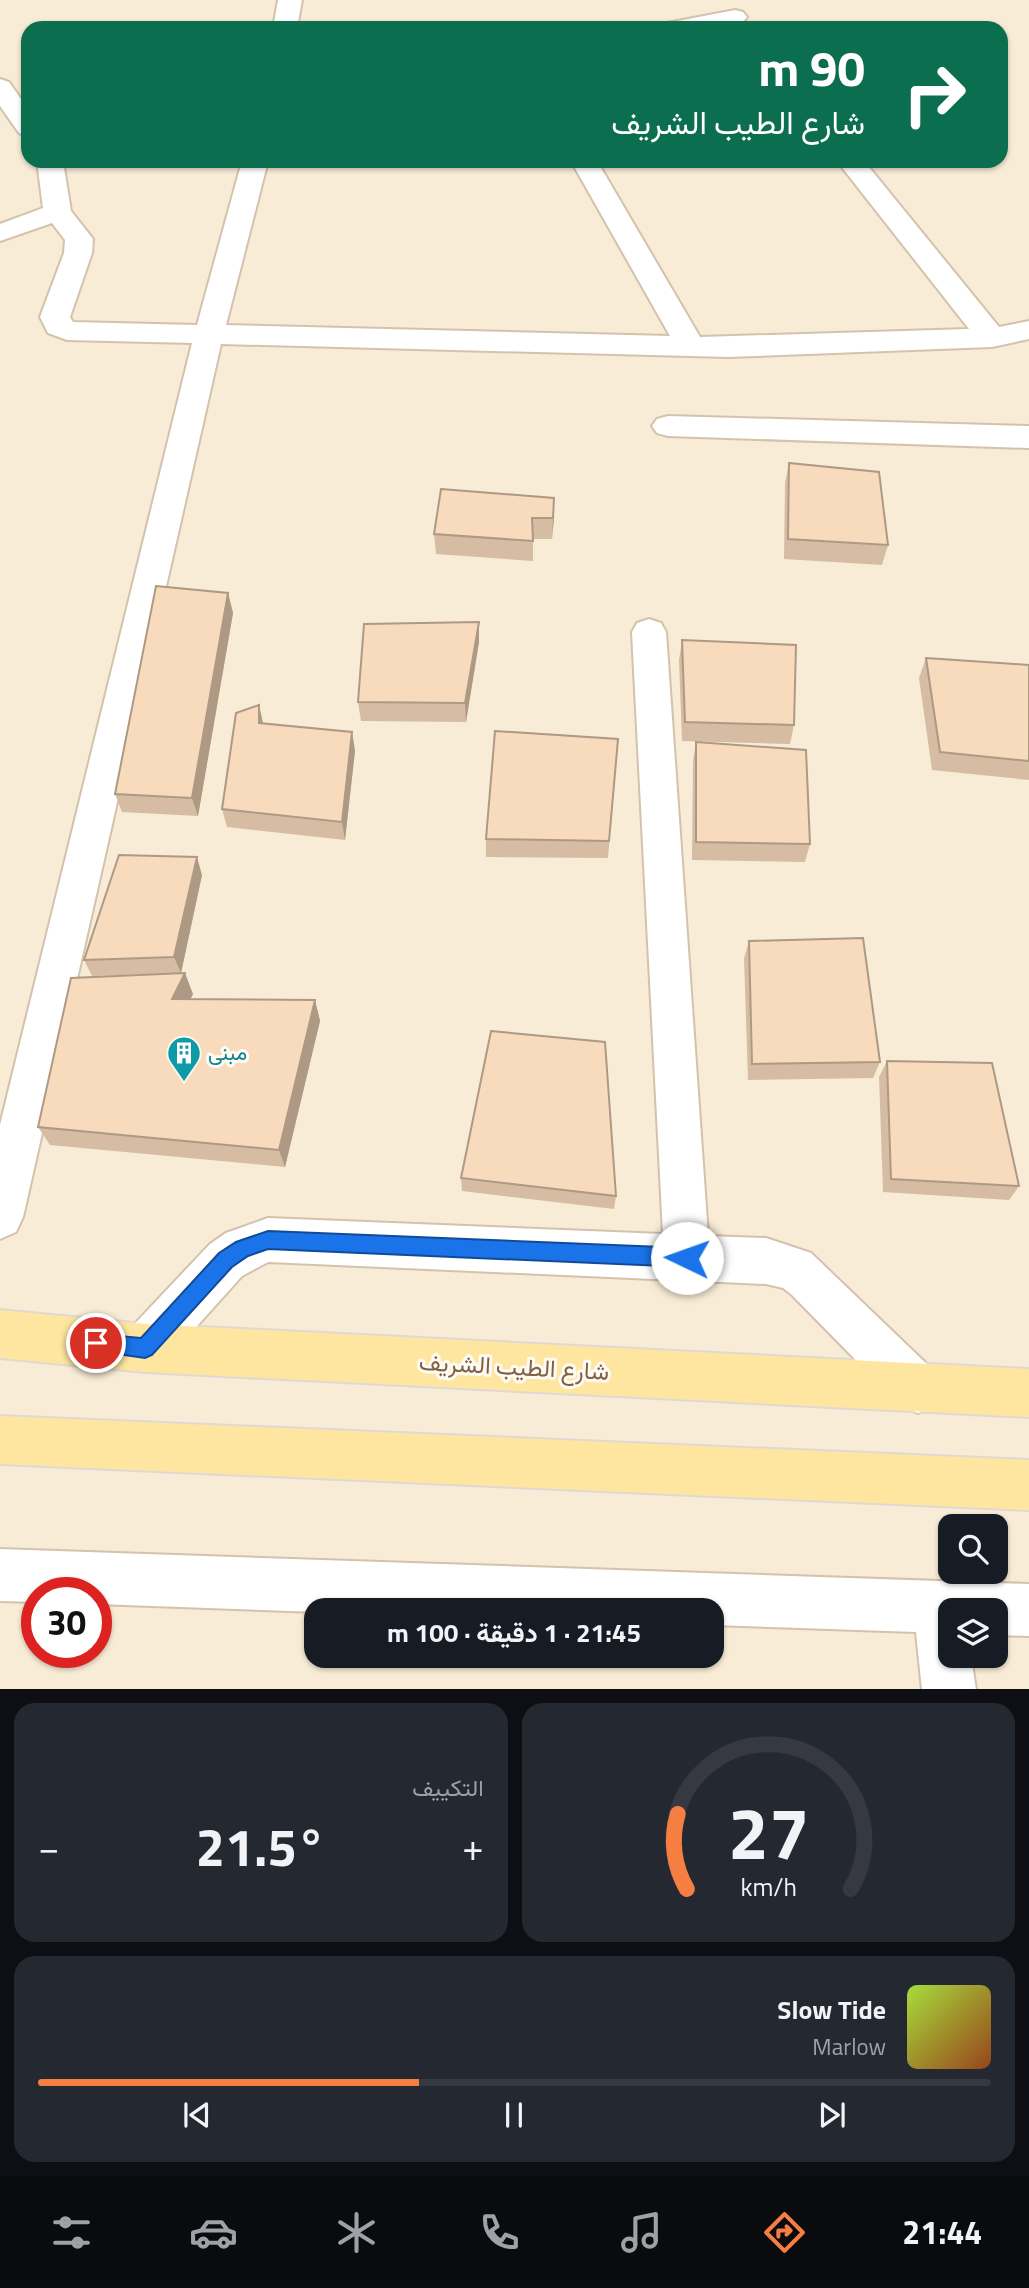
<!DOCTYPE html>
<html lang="ar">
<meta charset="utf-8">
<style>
body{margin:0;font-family:"Titillium Web",Vazirmatn,sans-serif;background:#242831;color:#f1f3f6;direction:rtl;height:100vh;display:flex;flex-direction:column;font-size:26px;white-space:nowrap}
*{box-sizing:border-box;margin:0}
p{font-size:23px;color:#9ea1a6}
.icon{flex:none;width:38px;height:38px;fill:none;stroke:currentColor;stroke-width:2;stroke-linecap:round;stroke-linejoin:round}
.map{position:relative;height:1689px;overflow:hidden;direction:ltr}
.sheet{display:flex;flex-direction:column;gap:14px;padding:14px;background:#0d0f14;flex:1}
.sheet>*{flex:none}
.top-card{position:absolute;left:21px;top:21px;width:987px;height:147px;border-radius:21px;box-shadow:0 2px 5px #0004;direction:rtl;background:#0b6e4f;color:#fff;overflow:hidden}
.buttons{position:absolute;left:938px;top:1514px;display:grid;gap:14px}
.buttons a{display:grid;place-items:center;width:70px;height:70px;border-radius:14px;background:#171b24;box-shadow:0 2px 5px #0004;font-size:35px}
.speed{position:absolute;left:21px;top:1577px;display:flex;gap:14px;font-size:35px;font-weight:700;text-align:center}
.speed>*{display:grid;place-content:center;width:91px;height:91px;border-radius:50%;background:#171b24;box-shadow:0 2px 5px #0004;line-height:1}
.speed .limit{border:10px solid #d22;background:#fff;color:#111}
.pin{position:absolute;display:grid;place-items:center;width:60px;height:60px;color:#fff;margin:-30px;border:4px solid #fff;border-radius:50%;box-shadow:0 2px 7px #0007}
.me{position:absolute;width:77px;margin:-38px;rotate:273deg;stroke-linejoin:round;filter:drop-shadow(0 0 5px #0008)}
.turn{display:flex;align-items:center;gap:24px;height:147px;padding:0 28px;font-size:32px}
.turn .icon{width:91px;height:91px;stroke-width:2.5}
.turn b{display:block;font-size:49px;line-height:60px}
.big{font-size:52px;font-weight:700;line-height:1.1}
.sheet .tile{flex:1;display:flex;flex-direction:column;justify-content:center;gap:10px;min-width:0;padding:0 24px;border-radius:21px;background:#242831}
.sheet .dial{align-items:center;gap:0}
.dial svg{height:182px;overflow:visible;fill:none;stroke:#363941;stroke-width:7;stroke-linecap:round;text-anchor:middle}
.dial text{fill:#f1f3f6;stroke:none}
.song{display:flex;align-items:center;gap:21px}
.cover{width:84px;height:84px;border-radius:10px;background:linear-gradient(135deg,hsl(80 70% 55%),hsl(20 70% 35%))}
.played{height:7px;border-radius:4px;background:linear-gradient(90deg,#f67e41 40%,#363941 40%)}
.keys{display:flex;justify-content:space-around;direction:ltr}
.heat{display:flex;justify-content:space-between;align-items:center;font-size:38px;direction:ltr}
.sheet .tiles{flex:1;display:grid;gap:14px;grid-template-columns:1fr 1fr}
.tile:last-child{grid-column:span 2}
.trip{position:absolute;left:304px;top:1598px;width:420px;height:70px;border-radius:21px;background:#171b24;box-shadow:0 2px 5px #0004;font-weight:700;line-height:70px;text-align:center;direction:rtl}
.tab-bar{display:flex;height:112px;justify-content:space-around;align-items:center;background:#090b0e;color:#9ea1a6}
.tab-bar .icon{width:49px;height:49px}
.tab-bar .on{color:#f67e41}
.tab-bar b{font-size:32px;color:#f1f3f6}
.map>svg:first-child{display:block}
.residential{fill:#f8ecd6;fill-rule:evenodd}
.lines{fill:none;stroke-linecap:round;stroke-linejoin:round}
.minor-casing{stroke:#d4c2ac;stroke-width:4}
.major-casing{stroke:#e0d9d3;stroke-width:4}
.minor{fill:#fff;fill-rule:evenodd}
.major{fill:#ffe6a0;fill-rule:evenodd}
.wall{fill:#d5bca3}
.shaded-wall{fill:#ae9984}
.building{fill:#f8dbbd;stroke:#ae9984;stroke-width:2}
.route{fill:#1a73e8;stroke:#114b97;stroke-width:2}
.labels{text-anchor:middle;stroke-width:6;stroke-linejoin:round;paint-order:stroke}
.culture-label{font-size:21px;fill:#0d838f;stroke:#fffbf2;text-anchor:start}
.near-street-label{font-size:24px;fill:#7e6148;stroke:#fffbf2}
</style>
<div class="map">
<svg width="1029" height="1690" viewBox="0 0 1029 1690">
<rect width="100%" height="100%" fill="#fff9e9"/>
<!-- residential -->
<path class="residential" d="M 0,0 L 1029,0 L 1029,1689 L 0,1690 ZM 28,28 L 1001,28 L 1001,161 L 28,161 ZM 950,1526 L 996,1526 L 996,1572 L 950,1572 ZM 37,1592 L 96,1592 L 96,1652 L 37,1652 ZM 317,1610 L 712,1610 L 712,1656 L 317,1656 ZM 950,1610 L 996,1610 L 996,1656 L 950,1656 Z"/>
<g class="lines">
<!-- minor casing -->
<g class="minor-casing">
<path id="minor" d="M 278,0 L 302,0 L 297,28 L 273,28 Z
M 735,10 L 743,12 L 747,17 L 743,22 L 715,28 L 664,28 L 667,23 Z
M 0,79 L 9,82 L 28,109 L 28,136 L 19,133 L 0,106 Z
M 37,161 L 63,161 L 71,211 L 93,239 L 92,253 L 70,317 L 73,322 L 197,325 L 242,161 L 268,161 L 226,325 L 670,336 L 571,161 L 597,161 L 700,337 L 969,329 L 837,161 L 864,161 L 999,327 L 1029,321 L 1029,339 L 992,347 L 728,357 L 221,344 L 23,1217 L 16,1232 L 0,1239 L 0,1125 L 192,343 L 67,340 L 48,333 L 40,317 L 64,253 L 65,240 L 52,223 L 0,241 L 0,224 L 43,208 Z
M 668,416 L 1029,426 L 1029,448 L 668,436 L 657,433 L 652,426 L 657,419 Z
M 649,619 L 661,623 L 666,632 L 708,1236 L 766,1238 L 811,1253 L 935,1372 L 942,1389 L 935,1406 L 918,1413 L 901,1406 L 792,1295 L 783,1288 L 766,1284 L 268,1262 L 242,1276 L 162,1365 L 145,1372 L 128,1365 L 121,1348 L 128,1331 L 210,1244 L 226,1233 L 268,1218 L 663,1234 L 632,632 L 637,623 Z
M 0,1549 L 1029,1584 L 1029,1636 L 996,1635 L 996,1610 L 950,1610 L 950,1656 L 971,1656 L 976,1690 L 922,1690 L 916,1632 L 712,1625 L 712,1610 L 317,1612 L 96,1604 L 96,1592 L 37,1592 L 37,1602 L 0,1601 Z"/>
</g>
<!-- major casing -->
<g class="major-casing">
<path id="major" d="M 0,1310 L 145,1324 L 1029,1369 L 1029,1417 L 145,1372 L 0,1358 Z
M 0,1416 L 1029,1460 L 1029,1510 L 0,1464 Z"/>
</g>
<!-- minor -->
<use href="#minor" class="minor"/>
<!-- major -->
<use href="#major" class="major"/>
</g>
<!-- wall -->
<path class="wall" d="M 789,463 L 888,545 L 882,565 L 784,559 L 785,483 Z
M 441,489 L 554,518 L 552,539 L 533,539 L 533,561 L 436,554 L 434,534 Z
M 228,593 L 233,613 L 198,816 L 122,812 L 115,794 Z
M 682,640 L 794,725 L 790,744 L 682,741 L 679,660 Z
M 479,642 L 466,722 L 361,721 L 358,702 Z
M 926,658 L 1029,665 L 1029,780 L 932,770 L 919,678 Z
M 259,705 L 263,723 L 352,732 L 355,751 L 345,840 L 227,827 L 222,809 Z
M 618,739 L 608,858 L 486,857 L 486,839 Z
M 696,742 L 810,844 L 805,862 L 692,860 L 693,761 Z
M 202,875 L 181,973 L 92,976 L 84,960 Z
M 749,941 L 880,1062 L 873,1078 L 748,1080 L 744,958 Z
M 193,994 L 190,1000 L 315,1000 L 320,1021 L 285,1167 L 50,1145 L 38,1127 Z
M 887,1061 L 1019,1186 L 1009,1200 L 883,1192 L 879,1077 Z
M 461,1178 L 616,1196 L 614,1209 L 462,1191 Z"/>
<!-- shaded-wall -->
<path class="shaded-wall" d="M 554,498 L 554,518 L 552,539 L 553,518 Z
M 228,593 L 233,613 L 198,816 L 192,798 Z
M 479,622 L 479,642 L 466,722 L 465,703 Z
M 259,705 L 263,724 L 259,723 Z
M 352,732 L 355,751 L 345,840 L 342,822 Z
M 197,857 L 202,875 L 181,973 L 174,957 Z
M 185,973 L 193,994 L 180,1020 L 172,999 Z
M 315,1000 L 320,1021 L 285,1167 L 279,1150 Z"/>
<!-- building -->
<path class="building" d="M 789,463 L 879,472 L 888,545 L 788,539 Z
M 441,489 L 554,498 L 553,518 L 532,518 L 533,541 L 434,534 Z
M 156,586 L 228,593 L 192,798 L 115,794 Z
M 479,622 L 465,703 L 358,702 L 364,624 Z
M 682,640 L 796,645 L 794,725 L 685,722 Z
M 926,658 L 1029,665 L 1029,761 L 940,752 Z
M 259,705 L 259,723 L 352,732 L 342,822 L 222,809 L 236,713 Z
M 495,731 L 618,739 L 609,841 L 486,839 Z
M 696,742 L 806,750 L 810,844 L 696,842 Z
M 119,855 L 197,857 L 174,957 L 84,960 Z
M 863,938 L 880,1062 L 752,1064 L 749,941 Z
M 185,973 L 172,999 L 315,1000 L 279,1150 L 38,1127 L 71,978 Z
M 491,1031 L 605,1042 L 616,1196 L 461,1178 Z
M 887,1061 L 992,1063 L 1019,1186 L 891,1179 Z"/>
<!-- route -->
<path class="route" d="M 268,1231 L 687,1248 L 693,1251 L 696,1258 L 693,1264 L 687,1267 L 268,1249 L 248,1256 L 232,1267 L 152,1355 L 145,1358 L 90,1350 L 87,1343 L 90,1336 L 96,1334 L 141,1338 L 219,1253 L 236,1242 Z"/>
<!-- icons -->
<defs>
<g id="building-pin" transform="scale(1.75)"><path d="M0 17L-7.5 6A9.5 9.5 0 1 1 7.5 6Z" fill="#0f9aa8" stroke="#fffbf2"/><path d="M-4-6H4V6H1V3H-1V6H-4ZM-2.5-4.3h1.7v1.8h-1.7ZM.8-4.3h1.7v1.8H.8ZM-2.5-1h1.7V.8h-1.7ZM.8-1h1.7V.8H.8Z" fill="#fff"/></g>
</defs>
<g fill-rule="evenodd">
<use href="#building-pin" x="184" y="1053"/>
</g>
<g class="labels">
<!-- culture labels -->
<g class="culture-label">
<text x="208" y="1060">مبنى</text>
</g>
<!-- near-street labels -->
<g class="near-street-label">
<text transform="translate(514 1367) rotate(3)" y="8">شارع الطيب الشريف</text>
</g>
</g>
</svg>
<div class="buttons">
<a><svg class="icon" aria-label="search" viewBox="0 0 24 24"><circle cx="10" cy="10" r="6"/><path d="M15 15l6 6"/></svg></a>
<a><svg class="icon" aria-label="layers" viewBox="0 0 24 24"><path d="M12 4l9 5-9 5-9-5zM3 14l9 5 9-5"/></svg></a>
</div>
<div class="speed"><div class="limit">30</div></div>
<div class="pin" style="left:96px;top:1343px;background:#d93025"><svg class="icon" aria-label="arrive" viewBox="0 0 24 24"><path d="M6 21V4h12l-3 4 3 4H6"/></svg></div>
<svg class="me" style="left:687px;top:1258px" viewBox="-20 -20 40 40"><circle r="19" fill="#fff"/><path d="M0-13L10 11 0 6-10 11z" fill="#1a73e8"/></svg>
<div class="trip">21:45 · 1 دقيقة · 100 m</div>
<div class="top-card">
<div class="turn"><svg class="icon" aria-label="right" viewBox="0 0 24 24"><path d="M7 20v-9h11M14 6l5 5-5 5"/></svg><div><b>90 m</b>شارع الطيب الشريف</div></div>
</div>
</div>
<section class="sheet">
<div class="tiles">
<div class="tile dial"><svg viewBox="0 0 100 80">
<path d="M14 69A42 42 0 1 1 86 69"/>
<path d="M14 69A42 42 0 0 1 10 36" stroke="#f67e41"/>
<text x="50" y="56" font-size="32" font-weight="700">27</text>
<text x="50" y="72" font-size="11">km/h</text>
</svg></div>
<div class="tile"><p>التكييف</p>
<div class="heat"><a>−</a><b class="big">21.5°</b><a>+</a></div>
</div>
<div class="tile">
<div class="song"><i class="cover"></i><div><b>Slow Tide</b><p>Marlow</p></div></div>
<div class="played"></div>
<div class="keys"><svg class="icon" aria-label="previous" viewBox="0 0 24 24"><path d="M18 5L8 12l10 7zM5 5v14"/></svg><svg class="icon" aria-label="pause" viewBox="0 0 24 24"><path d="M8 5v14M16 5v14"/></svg><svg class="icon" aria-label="next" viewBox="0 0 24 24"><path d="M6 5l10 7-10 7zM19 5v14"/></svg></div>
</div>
</div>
</section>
<nav class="tab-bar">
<b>21:44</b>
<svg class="icon on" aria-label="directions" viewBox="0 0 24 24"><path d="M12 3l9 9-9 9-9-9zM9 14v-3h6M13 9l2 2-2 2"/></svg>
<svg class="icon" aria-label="music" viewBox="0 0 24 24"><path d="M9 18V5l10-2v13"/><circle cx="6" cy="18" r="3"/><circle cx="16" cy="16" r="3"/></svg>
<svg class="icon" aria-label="phone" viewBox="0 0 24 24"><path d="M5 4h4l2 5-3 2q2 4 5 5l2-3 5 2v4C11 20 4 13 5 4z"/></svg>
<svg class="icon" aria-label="climate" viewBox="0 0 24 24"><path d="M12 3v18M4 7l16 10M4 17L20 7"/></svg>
<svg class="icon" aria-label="car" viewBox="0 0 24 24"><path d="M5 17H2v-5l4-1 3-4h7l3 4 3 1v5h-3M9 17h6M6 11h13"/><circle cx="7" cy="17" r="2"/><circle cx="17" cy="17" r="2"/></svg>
<svg class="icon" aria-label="filters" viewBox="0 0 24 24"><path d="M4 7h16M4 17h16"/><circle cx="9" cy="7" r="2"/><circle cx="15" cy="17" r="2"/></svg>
</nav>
